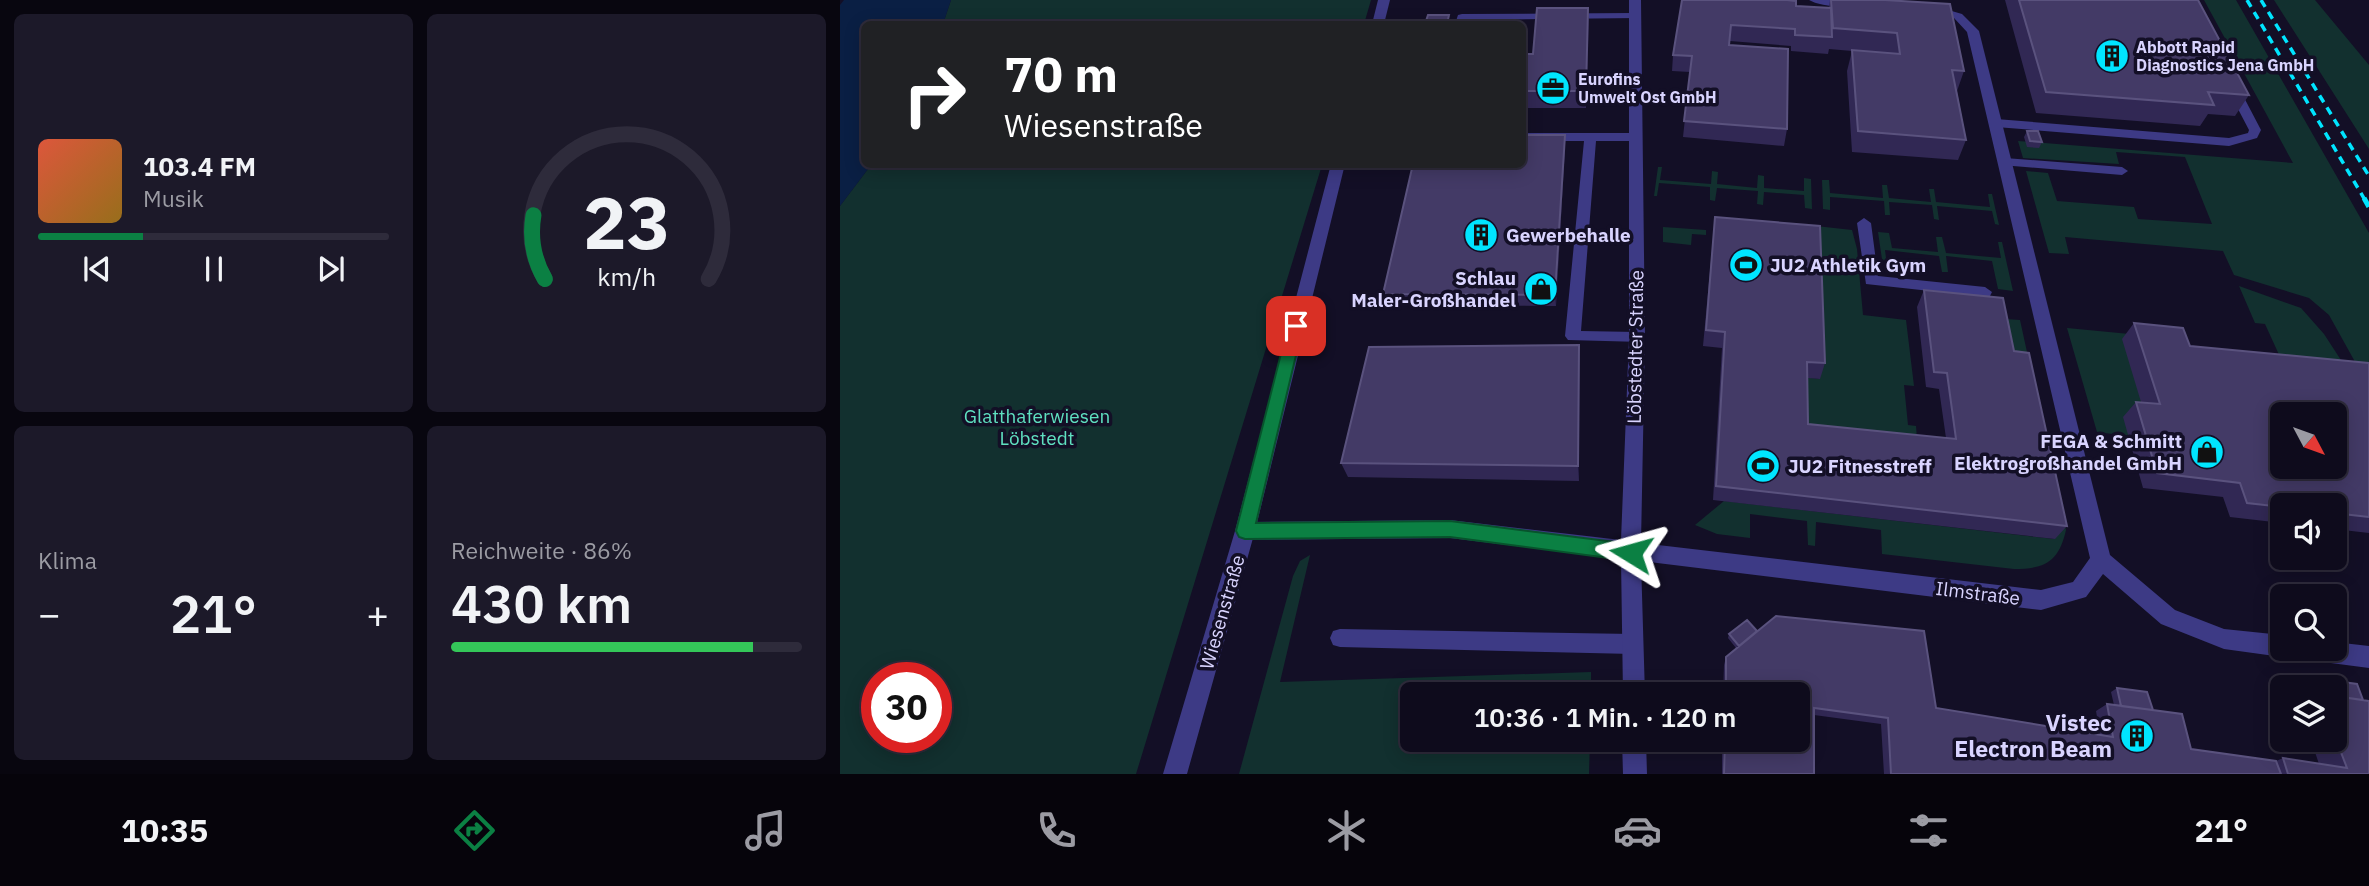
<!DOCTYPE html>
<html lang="de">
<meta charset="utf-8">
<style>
body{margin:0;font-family:"IBM Plex Sans",sans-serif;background:#1c1929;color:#f1f3f6;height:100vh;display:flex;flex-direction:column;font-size:26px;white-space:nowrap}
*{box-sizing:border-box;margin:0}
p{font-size:23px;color:#9b9ba3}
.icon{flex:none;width:38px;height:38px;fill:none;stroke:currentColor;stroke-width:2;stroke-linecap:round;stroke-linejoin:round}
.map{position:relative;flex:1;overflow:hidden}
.sheet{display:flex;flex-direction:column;gap:14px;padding:14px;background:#08060f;width:840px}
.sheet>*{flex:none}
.banner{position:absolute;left:21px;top:21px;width:665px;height:147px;border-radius:10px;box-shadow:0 4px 18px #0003,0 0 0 2px #2e2b3b;background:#202124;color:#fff;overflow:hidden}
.needle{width:46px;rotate:131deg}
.fabs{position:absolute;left:1430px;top:402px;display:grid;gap:14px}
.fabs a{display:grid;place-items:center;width:77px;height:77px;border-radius:10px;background:#0e0b1c;box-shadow:0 4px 18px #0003,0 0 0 2px #2e2b3b;font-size:35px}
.speed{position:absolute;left:21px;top:662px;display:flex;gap:14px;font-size:35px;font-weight:700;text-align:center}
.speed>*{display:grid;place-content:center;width:91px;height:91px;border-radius:50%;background:#0e0b1c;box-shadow:0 4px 18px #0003,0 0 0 2px #2e2b3b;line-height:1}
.speed .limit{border:10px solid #d22;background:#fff;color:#111}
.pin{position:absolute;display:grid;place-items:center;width:60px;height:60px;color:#fff;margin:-30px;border-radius:14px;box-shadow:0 4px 10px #0006}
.me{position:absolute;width:77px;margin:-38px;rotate:278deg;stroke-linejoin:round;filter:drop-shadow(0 0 5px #0008)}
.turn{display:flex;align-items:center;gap:24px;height:147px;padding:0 28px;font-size:32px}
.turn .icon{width:91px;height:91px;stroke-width:2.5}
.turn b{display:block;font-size:49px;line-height:60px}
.big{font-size:52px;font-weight:600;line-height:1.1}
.sheet .widget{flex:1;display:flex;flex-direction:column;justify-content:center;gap:10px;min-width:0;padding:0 24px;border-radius:10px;background:#1c1929}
.sheet .dial{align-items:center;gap:0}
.dial svg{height:182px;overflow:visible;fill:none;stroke:#2e2b3b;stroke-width:7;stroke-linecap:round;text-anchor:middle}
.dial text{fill:#f1f3f6;stroke:none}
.song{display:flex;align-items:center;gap:21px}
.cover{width:84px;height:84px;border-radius:10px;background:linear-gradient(135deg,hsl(10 70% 55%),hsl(40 70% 35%))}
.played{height:7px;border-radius:4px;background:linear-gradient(90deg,#0b8043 30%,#2e2b3b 30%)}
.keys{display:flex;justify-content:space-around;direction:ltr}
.heat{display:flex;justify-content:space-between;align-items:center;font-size:38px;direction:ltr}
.charge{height:10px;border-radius:5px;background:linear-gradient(90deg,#34c759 86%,#2e2b3b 0)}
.sheet .tiles{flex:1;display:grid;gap:14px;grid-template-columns:repeat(2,1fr)}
.trip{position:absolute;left:560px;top:682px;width:410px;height:70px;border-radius:10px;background:#0e0b1c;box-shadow:0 4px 18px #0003,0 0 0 2px #2e2b3b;font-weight:600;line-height:70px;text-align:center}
.tabs{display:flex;height:112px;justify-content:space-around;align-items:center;background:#06040b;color:#9b9ba3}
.tabs .icon{width:49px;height:49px}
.tabs .current{color:#0b8043}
.tabs b{font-size:32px;color:#f1f3f6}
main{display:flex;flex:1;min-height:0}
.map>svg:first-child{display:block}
.green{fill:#12302f;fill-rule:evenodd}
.water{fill:#0a1f44}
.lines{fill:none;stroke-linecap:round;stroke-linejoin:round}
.service{fill:#3d3a85;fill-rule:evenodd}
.minor{fill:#3d3a85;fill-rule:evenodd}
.tertiary{fill:#3d3a85;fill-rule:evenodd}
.rail-far1{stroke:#00e5ff;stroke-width:3.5;stroke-dasharray:8 6;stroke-linecap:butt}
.rail{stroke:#00e5ff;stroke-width:5;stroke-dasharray:10 8;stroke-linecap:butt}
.wall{fill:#312854}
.shaded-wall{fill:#1d163a}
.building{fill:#433a66;stroke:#5a527e;stroke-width:2;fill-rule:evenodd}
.route{fill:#0b8043;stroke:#07532c;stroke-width:2}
.labels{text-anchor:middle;stroke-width:7;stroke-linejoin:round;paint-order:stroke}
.far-poi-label{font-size:16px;font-weight:bold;fill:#d9d4ff;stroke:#130f26;text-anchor:start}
.poi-label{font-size:19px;font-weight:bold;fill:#d9d4ff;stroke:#130f26;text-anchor:start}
.street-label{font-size:19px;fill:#d9d4ff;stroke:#130f26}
.park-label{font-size:19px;fill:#5fe0c0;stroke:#130f26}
.near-poi-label{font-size:23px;font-weight:bold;fill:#d9d4ff;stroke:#130f26;text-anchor:end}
</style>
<main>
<section class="sheet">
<div class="tiles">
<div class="widget">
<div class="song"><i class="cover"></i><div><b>103.4 FM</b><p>Musik</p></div></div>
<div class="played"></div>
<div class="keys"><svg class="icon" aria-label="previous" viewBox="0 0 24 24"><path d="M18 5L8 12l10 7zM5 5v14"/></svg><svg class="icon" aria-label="pause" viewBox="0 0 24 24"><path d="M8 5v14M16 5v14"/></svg><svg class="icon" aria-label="next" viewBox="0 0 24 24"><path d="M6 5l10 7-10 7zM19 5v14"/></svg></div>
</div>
<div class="widget dial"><svg viewBox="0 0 100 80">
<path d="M14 69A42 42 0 1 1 86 69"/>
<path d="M14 69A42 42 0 0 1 9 41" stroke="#0b8043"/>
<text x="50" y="56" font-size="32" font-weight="700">23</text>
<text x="50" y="72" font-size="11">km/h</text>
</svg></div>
<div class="widget"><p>Klima</p>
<div class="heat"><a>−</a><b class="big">21°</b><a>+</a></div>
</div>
<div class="widget"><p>Reichweite · 86%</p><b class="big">430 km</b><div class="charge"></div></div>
</div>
</section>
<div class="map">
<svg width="1529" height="774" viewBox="0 0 1529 774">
<rect width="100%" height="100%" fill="#130f26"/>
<!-- green -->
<path class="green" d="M 111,0 L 531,0 L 524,24 L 103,24 Z
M 1364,0 L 1396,0 L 1529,233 L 1529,387 L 1489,315 L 1469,298 L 1394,275 L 1383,251 L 1225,237 L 1229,254 L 1209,253 L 1186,171 L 1208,173 L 1217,201 L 1294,207 L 1298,219 L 1372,224 L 1345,157 L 1276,152 L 1279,164 L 1183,158 L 1178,141 L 1453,163 Z
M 1434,0 L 1475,0 L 1529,65 L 1529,149 Z
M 31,165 L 482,165 L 296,774 L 0,774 L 0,206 ZM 37,677 L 96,677 L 96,737 L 37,737 Z
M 818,167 L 822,167 L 820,180 L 871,184 L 872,171 L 878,172 L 877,184 L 917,188 L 918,175 L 924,176 L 924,188 L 964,191 L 964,178 L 971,179 L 972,209 L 965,208 L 964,195 L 924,192 L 923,205 L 917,204 L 918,191 L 877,188 L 875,201 L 870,200 L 870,187 L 819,183 L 817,196 L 814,196 Z
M 982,180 L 989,180 L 990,193 L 1043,198 L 1042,185 L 1047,185 L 1049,198 L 1091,202 L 1089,189 L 1094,189 L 1096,202 L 1150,207 L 1148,194 L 1152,194 L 1159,225 L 1155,224 L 1152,211 L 1097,206 L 1099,220 L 1094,219 L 1092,205 L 1049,202 L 1050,215 L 1045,215 L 1044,201 L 990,197 L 990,210 L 983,209 Z
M 976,226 L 1012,230 L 1017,249 L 1023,315 L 1066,320 L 1074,386 L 1064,385 L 1068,425 L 1076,426 L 1078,451 L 963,438 L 963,377 L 979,379 Z
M 823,227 L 866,230 L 866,235 L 852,234 L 851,245 L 823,242 Z
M 1038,232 L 1049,233 L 1052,248 L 1098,252 L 1096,237 L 1102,237 L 1106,253 L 1161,258 L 1158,242 L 1162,242 L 1173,291 L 1158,289 L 1152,261 L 1106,256 L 1108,272 L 1102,272 L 1099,256 L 1045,250 L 1047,266 L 1043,266 Z
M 1399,286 L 1461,308 L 1484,334 L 1512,377 L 1446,370 L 1425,324 L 1415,323 Z
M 1165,319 L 1180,320 L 1226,530 C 1219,561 1206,569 1174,569 L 1042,554 L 1041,530 L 976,522 L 975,546 L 968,545 L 967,521 L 910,514 L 910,538 L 877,534 L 855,525 L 884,501 L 1214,539 L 1164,367 Z
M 1227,328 L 1300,335 L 1306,420 L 1288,436 L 1257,432 Z
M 470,555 L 440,682 L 751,672 L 751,695 L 572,695 L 572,740 L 750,740 L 749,774 L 399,774 L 453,576 L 460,561 Z"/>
<!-- water -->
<path class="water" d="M 4,0 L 111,0 L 103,24 L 24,24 L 24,164 L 31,165 L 0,206 L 0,5 Z"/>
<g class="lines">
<!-- service -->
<path class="service" d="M 794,13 L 798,14 L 798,18 L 626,20 L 625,24 L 615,24 L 618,15 L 622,14 Z
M 1393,85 L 1399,88 L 1421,130 L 1417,138 L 1389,146 L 1156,127 L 1150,123 L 1156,119 L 1389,138 L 1408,133 L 1409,130 L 1387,88 Z
M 682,133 L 795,133 L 801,137 L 795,141 L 756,141 L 741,331 L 797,332 L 805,338 L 802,342 L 728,340 L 725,336 L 744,141 L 682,141 Z
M 1165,158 L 1282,167 L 1288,171 L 1282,175 L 1161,165 L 1161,159 Z
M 1024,218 L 1031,223 L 1038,276 L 1145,287 L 1152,292 L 1150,296 L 1145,297 L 1026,284 L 1017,223 Z
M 500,629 L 793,634 L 800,637 L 803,644 L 800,651 L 793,654 L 500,647 L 493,645 L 490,638 L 493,631 Z"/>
<!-- minor -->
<path class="minor" d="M 789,0 L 801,0 L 805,338 L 801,543 L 1201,590 L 1233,582 L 1250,558 L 1127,32 L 1114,18 L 1087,10 L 1085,8 L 1091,5 L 1122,14 L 1139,31 L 1270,555 L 1335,610 L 1384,629 L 1442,635 L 1442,649 L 1451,649 L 1450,653 L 1442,657 L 1384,649 L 1321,624 L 1263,574 L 1246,597 L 1201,610 L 801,561 L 805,695 L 783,695 L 781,559 L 610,538 L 405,540 L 398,537 L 395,531 L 398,525 L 405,522 L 610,520 L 781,540 L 789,338 Z
M 969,0 L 1016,0 L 1020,3 C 1010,10 979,6 969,0 Z
M 1494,642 L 1529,646 L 1529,668 L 1468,660 L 1460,657 L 1457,649 L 1494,649 Z
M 782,740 L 806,740 L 807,774 L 783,774 Z"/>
<!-- tertiary -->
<path class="tertiary" d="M 538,0 L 550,0 L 544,24 L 532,24 Z
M 491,164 L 505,164 L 415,531 L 347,774 L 323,774 L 395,531 Z"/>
<!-- rail-far1 -->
<path class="rail-far1" d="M 1407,0 L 1525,200
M 1421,0 L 1529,176"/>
<!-- rail -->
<path class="rail" d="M 1524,198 L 1529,207"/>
</g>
<!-- wall -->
<path class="wall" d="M 842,0 L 989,8 L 990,0 L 1045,0 L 1124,71 L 1117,91 L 1126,140 L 1118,160 L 1012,152 L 1007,71 L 1012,51 L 989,49 L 988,54 L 951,51 L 951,46 L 890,41 L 889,45 L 947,129 L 944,146 L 843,137 L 850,72 L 832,71 L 833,55 Z
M 1165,0 L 1358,0 L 1409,95 L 1395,116 L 1368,114 L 1360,126 L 1196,113 Z
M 748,8 L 746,108 L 682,108 L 682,54 L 693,54 Z
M 1187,131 L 1202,142 L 1199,148 L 1187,147 L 1184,137 Z
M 725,147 L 716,306 L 547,305 L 543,294 Z
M 875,217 L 985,363 L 980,379 L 968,378 L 968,424 L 1106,438 L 1099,389 L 1086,387 L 1077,307 L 1084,290 L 1174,351 L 1227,526 L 1215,539 L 873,500 L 882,348 L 863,346 Z
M 1294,323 L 1350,346 L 1529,363 L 1529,533 L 1494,529 L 1494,506 L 1442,506 L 1442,523 L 1390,517 L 1383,497 L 1303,488 L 1283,417 L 1296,402 L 1301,402 L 1282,339 Z
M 739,345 L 739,481 L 508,477 L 501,463 Z
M 936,616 L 1084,631 L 1096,708 L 1260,735 L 1256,711 L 1267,704 L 1274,705 L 1271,692 L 1277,688 L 1307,692 L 1313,710 L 1342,714 L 1351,749 L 1436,761 L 1443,758 L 1479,764 L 1471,740 L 1494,740 L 1494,688 L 1482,688 L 1480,684 L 1488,680 L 1517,684 L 1523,700 L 1529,701 L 1529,774 L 1044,774 L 1041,724 L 974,715 L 974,774 L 882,774 L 882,740 L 957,740 L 957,695 L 883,695 L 884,665 L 886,657 L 896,648 L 888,638 L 889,634 L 907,620 L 917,631 Z"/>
<!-- shaded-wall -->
<path class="shaded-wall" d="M 748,8 L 749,24 L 746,108 L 746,91 Z
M 725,135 L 725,147 L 716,306 L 715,295 Z
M 739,345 L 740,361 L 739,481 L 738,466 Z"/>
<!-- building -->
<path class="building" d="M 842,0 L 947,0 L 956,1 L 956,6 L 991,8 L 992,37 L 955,35 L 955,29 L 891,25 L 889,45 L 948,49 L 947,129 L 844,121 L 852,56 L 833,55 Z
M 991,0 L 1045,0 L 1110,4 L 1124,71 L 1112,70 L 1126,140 L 1018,131 L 1012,50 L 1060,54 L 1057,33 L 993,28 Z
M 1179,0 L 1358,0 L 1409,95 L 1368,92 L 1374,105 L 1206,92 Z
M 697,8 L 748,8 L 746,91 L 682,91 L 682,54 L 693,54 Z
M 588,15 L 609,15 L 607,24 L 585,24 Z
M 1187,131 L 1198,131 L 1202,142 L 1190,141 Z
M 682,135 L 725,135 L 715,295 L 543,294 L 573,164 L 682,164 Z
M 875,217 L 980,226 L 985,363 L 967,362 L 968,424 L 1116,439 L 1107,373 L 1094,372 L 1084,290 L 1163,298 L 1174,351 L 1189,353 L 1227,526 L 876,486 L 885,332 L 866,330 Z
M 1294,323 L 1343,328 L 1350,346 L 1529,363 L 1529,517 L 1494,513 L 1494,506 L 1442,506 L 1442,507 L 1407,503 L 1400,483 L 1317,473 L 1296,402 L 1320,404 ZM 1442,415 L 1494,415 L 1494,467 L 1442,467 Z
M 739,345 L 738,466 L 501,463 L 529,347 Z
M 936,616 L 1084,631 L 1096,708 L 1273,737 L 1267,704 L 1342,714 L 1351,749 L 1436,761 L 1441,774 L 1051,774 L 1048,718 L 974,708 L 974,774 L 884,774 L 885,740 L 957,740 L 957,695 L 886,695 L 886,657 Z
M 907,620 L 917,631 L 899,646 L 889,634 Z
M 1488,680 L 1517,684 L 1523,700 L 1495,696 L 1494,688 L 1492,688 Z
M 1277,688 L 1307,692 L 1313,710 L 1281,706 Z
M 1494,696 L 1529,701 L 1529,774 L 1448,774 L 1443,758 L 1507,768 L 1494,734 Z"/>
<!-- route -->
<path class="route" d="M 456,320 L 463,326 L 416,523 L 610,521 L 791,544 L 798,547 L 800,553 L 798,559 L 791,561 L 610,537 L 405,539 L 399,537 L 396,531 L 448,326 Z"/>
<!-- icons -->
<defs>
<g id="building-disc" transform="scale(1.75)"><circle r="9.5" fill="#00e5ff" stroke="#130f26"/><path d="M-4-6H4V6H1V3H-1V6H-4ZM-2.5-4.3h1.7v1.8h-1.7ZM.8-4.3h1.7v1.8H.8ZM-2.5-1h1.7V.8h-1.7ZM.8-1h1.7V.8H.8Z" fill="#111"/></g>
<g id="office-disc" transform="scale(1.75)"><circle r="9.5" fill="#00e5ff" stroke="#130f26"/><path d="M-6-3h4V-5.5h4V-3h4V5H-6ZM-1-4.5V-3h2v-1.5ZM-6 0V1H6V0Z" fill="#111"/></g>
<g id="stadium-disc" transform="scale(1.75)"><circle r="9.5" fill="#00e5ff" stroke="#130f26"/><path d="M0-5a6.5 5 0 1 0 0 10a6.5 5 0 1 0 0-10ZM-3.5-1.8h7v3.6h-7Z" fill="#111"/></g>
<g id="shop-disc" transform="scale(1.75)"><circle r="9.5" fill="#00e5ff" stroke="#130f26"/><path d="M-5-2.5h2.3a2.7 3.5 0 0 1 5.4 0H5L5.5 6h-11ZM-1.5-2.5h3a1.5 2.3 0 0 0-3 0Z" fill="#111"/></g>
</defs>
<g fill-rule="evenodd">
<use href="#building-disc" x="1272" y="56"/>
<use href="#office-disc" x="713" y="88"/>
<use href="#building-disc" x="641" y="235"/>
<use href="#stadium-disc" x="906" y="265"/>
<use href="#shop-disc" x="701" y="289"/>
<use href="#shop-disc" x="1367" y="452"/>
<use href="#stadium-disc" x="923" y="466"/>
<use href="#building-disc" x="1297" y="736"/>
</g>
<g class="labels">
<!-- far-poi labels -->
<g class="far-poi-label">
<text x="1296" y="53">Abbott Rapid<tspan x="1296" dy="18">Diagnostics Jena GmbH</tspan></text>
<text x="738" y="85">Eurofins<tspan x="738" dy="18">Umwelt Ost GmbH</tspan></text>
</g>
<!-- poi labels -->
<g class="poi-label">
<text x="666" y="242">Gewerbehalle</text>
<text x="930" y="272">JU2 Athletik Gym</text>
<text x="676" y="285" text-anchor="end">Schlau<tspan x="676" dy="22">Maler-Großhandel</tspan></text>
<text x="1342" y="448" text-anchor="end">FEGA &amp; Schmitt<tspan x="1342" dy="22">Elektrogroßhandel GmbH</tspan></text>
<text x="948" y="473">JU2 Fitnesstreff</text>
</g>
<!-- street labels -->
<g class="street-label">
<text transform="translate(795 347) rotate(-89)" y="7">Löbstedter Straße</text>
<text transform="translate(1138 593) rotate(7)" y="7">Ilmstraße</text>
<text transform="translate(382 612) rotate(-74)" y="7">Wiesenstraße</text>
</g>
<!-- park labels -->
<g class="park-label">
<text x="197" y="423">Glatthaferwiesen<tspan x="197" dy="22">Löbstedt</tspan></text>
</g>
<!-- near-poi labels -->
<g class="near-poi-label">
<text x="1272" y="731">Vistec<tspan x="1272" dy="26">Electron Beam</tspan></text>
</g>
</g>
</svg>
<div class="fabs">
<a><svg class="needle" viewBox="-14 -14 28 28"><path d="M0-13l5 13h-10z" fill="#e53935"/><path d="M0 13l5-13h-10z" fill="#9b9ba3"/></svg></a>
<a><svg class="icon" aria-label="sound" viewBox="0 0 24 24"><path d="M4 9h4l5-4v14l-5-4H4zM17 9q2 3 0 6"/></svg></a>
<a><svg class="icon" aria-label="search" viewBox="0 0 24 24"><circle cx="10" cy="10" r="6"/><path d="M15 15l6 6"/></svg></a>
<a><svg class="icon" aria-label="layers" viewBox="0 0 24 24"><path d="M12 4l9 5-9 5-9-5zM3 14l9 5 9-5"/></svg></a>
</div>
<div class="speed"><div class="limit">30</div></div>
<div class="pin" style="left:456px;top:326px;background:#d93025"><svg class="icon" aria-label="arrive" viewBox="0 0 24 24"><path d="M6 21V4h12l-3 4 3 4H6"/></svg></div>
<svg class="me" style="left:791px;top:553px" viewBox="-20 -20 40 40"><path d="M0-17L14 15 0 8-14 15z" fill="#0b8043" stroke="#fff" stroke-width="4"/></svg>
<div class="trip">10:36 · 1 Min. · 120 m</div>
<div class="banner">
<div class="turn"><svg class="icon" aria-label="right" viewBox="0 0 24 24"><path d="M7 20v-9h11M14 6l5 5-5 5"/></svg><div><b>70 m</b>Wiesenstraße</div></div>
</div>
</div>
</main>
<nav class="tabs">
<b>10:35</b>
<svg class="icon current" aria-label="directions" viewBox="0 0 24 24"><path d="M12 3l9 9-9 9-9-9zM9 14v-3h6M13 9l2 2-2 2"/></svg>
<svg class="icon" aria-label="music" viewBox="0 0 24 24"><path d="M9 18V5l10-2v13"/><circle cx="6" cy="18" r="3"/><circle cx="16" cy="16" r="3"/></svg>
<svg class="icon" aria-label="phone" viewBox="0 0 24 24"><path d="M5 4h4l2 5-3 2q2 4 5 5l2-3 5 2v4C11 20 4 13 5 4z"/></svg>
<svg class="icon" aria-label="climate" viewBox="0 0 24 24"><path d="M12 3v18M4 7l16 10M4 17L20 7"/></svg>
<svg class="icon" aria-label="car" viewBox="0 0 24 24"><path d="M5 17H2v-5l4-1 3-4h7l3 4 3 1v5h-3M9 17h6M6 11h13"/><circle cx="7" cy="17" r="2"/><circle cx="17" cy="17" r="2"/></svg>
<svg class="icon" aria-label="filters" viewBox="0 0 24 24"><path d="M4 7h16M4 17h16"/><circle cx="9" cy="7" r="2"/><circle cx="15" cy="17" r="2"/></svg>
<b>21°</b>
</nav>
